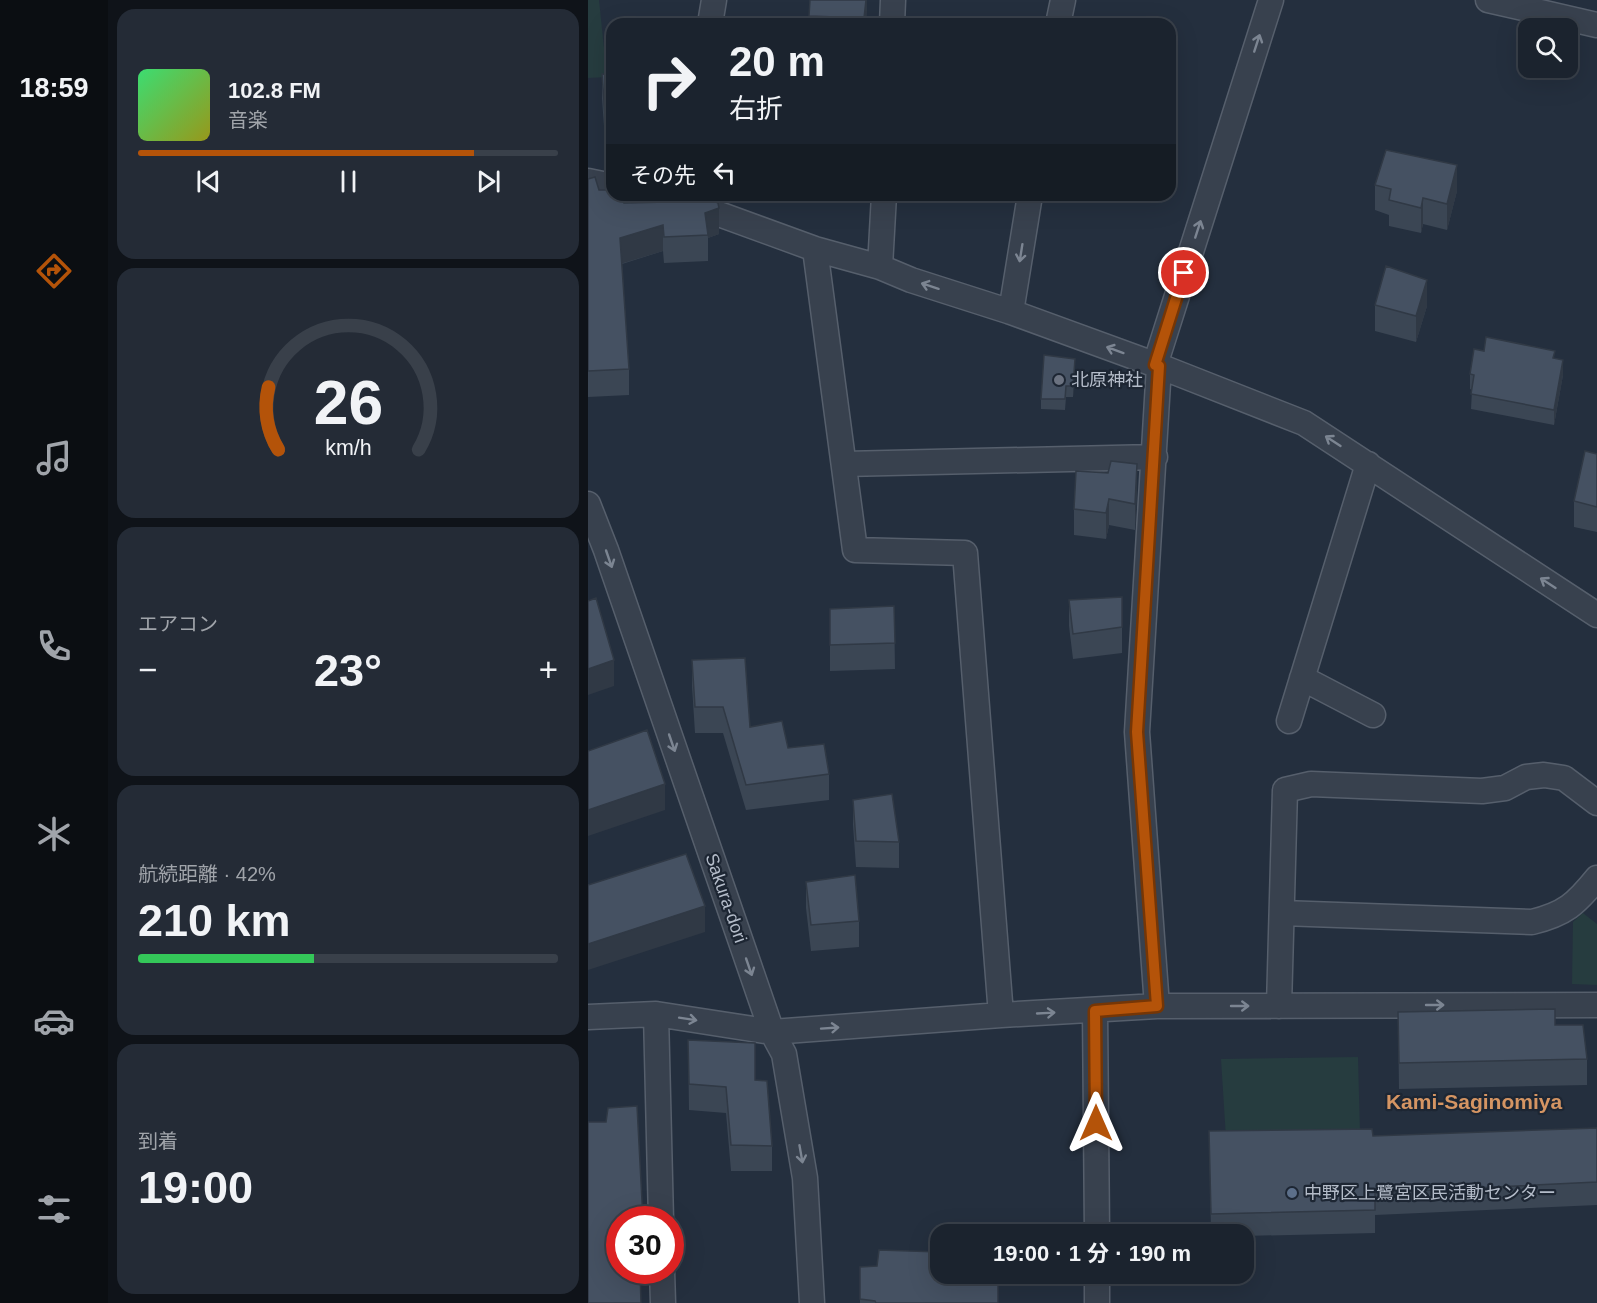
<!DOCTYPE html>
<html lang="ja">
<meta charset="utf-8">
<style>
body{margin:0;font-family:Helvetica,"Noto Sans JP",sans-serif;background:#242b36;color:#f1f3f6;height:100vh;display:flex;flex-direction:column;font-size:22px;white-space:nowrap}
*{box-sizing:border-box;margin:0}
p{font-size:20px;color:#a0a4aa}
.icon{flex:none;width:33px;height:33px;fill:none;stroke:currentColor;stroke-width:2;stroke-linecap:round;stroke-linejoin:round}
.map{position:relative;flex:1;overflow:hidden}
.drawer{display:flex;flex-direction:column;gap:9px;padding:9px;background:#0f1319;width:480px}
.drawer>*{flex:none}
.guide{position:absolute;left:18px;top:18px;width:570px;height:183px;border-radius:18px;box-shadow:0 6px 24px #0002,0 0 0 2px #39404a;background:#1b232e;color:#f1f3f6;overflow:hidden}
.fabs{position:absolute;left:930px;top:18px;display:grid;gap:12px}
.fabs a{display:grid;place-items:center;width:60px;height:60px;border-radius:12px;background:#1b232e;box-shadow:0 6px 24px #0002,0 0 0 2px #39404a;font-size:30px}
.speed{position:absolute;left:18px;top:1206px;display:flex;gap:12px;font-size:30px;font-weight:700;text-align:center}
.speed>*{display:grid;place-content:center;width:78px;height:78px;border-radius:50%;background:#1b232e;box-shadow:0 6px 24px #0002,0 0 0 2px #39404a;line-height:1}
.speed .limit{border:9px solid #d22;background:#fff;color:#111}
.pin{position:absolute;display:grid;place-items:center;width:51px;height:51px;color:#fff;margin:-26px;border:3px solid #fff;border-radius:50%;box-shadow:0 2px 6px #0007}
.me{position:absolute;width:66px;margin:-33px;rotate:0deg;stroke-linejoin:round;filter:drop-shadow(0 0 4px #0008)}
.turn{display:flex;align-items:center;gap:21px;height:126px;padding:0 24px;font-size:27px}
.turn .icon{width:78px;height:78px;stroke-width:2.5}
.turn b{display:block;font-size:42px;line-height:51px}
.then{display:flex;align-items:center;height:57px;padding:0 24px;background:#0003;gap:12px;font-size:22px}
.big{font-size:45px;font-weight:700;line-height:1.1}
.drawer .widget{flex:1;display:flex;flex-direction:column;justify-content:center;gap:9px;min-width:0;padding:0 21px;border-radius:18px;background:#242b36}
.drawer .dial{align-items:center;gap:0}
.dial svg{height:156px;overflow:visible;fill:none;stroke:#39404a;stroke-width:7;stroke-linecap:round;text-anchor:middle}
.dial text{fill:#f1f3f6;stroke:none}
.song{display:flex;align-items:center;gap:18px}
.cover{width:72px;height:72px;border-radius:9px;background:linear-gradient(135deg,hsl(140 70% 55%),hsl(60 70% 35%))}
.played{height:6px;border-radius:3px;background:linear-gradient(90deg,#b45309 80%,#39404a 80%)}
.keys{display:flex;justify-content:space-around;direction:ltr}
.heat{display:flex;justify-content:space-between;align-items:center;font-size:33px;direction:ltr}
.charge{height:9px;border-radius:4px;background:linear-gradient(90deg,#34c759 42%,#39404a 0)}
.trip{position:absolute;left:342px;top:1224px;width:324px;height:60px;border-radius:18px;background:#1b232e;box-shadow:0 6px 24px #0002,0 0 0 2px #39404a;font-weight:700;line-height:60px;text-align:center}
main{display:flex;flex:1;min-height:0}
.menu{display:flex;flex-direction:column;width:108px;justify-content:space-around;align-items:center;background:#0b0e12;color:#a0a4aa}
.menu .icon{width:42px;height:42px}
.menu .selected{color:#b45309}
.menu b{font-size:27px;color:#f1f3f6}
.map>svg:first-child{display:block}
.green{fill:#263c3f}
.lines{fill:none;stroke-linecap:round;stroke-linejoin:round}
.minor-casing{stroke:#565f6c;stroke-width:27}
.minor{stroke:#38414e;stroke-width:24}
.wall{fill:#3b4654}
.shaded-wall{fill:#303945}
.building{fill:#455162;stroke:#303945;stroke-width:1.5}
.oneway{stroke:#7c8592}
.route-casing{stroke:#753606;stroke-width:15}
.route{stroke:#b45309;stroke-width:10}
.worship-dot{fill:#6b7280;stroke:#1d2633;stroke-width:2}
.service-dot{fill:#5c6f8a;stroke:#1d2633;stroke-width:2}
.labels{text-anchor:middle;stroke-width:4.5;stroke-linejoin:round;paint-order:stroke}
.poi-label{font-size:18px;fill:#b4bcc9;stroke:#1d2633;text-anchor:start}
.street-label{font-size:18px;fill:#b4bcc9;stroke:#1d2633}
.quarter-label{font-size:21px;font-weight:bold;fill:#d59563;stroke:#1d2633}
</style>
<main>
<nav class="menu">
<b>18:59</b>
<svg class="icon selected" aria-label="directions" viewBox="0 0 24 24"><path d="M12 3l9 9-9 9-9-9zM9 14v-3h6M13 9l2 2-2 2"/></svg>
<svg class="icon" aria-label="music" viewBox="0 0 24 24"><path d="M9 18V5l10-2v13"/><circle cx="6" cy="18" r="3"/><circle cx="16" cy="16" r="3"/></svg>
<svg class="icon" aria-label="phone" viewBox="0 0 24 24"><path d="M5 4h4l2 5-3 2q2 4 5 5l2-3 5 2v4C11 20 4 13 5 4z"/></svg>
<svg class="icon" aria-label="climate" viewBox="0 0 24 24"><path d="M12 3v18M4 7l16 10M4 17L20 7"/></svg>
<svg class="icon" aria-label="car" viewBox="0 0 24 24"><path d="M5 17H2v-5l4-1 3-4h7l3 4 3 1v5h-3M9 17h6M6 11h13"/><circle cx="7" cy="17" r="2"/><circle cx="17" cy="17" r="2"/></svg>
<svg class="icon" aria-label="filters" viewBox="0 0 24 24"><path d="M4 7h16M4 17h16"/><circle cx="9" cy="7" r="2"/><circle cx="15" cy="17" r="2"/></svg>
</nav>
<section class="drawer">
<div class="widget">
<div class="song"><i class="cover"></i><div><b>102.8 FM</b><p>音楽</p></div></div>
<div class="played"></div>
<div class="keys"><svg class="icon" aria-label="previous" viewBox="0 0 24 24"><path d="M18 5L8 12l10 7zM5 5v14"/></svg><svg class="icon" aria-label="pause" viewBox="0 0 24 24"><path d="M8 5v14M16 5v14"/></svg><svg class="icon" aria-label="next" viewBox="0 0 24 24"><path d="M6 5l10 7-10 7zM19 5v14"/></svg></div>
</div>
<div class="widget dial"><svg viewBox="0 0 100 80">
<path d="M14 69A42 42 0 1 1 86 69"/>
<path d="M14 69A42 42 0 0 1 9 37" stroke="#b45309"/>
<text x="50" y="56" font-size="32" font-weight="700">26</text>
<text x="50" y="72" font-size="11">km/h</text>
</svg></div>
<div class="widget"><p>エアコン</p>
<div class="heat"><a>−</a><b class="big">23°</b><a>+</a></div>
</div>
<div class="widget"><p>航続距離 · 42%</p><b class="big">210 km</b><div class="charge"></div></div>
<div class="widget"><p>到着</p><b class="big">19:00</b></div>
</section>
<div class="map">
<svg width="1009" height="1303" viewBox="0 0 1009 1303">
<rect width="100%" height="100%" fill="#242f3e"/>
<!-- green -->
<path class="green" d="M 0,0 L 11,0 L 19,77 L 0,78 Z
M 995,913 L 1009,924 L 1009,985 L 984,984 L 985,922 Z
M 770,1057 L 772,1133 L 638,1138 L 633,1059 Z"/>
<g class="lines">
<!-- minor casing -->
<g class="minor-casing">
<path id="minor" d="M 900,0 L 1009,25
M 122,24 L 126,0
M 304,24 L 305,0
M 470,24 L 475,0
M 0,181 L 24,186
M 67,195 L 98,202 L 227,249 L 292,267 L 323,280 L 423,312 L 571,366 L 716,423 L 1009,615
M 227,249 L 267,550 L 377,553 L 413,1015
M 292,267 L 296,195
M 423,312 L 442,195
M 567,365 L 683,0
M 256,464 L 567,457
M 0,504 L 18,550 L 184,1032 L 196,1054 L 217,1178 L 224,1303
M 714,678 L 785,715
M 701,721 L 780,464
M 694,913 L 944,922 C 977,914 988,904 1009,878
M 569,1006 L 549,732 L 571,366
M 691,1006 L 697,790 L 723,784 L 894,791 L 917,788 L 938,777 L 956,775 L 976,778 L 1009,803
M 507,1011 L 509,1234
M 68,1014 L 73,1220
M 0,1017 L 68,1014 L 184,1032 L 413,1015 L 569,1006 L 1009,1005
M 74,1270 L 75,1303
M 509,1274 L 509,1303"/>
</g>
<!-- minor -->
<use href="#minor" class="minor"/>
</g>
<!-- wall -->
<path class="wall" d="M 222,0 L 279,0 L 278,24 L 221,24 Z
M 14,74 L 24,75 L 24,168 L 19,167 L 14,99 Z
M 0,179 L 11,190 L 36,203 L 131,234 L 120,238 L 120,261 L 76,263 L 75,251 L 34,264 L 41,369 L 41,395 L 0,397 Z
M 787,185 L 869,191 L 859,230 L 835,224 L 833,233 L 801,226 L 801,215 L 787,210 Z
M 787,305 L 839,306 L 828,342 L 787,331 Z
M 896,351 L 967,358 L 975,375 L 966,425 L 883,409 L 884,390 L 882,389 L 882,374 Z
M 487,369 L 485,397 L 478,397 L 477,410 L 453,409 L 453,399 Z
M 1009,454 L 1009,532 L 986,527 L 986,501 Z
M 549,490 L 547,530 L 521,525 L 518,539 L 486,535 L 486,509 Z
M 534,597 L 534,653 L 485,659 L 481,626 L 481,600 Z
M 306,606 L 307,669 L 242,671 L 242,609 Z
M 104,660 L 162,727 L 200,748 L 241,774 L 241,800 L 158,810 L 135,733 L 107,733 L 104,686 Z
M 265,800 L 311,842 L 311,868 L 268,867 L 265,825 Z
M 218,882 L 271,921 L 271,947 L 223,951 L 218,908 Z
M 810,1012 L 967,1025 L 999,1059 L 999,1085 L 811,1089 Z
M 100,1040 L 184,1146 L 184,1171 L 143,1171 L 138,1113 L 101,1110 Z
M 1009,1128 L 1009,1205 L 787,1215 L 787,1233 L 656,1236 L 656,1234 L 623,1234 L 621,1131 L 785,1136 Z
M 272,1267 L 410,1303 L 272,1303 Z"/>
<!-- shaded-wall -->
<path class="shaded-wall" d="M 278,0 L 279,0 L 279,11 L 278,24 L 276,24 Z
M 869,165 L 869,191 L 859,230 L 859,204 Z
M 835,198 L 835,224 L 833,233 L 833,208 Z
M 131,208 L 131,234 L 120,238 L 117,213 Z
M 75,225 L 75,251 L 32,264 L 32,238 Z
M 839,280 L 839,306 L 828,342 L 828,316 Z
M 487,359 L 487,369 L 485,397 L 485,386 Z
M 975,360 L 975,375 L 966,425 L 966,410 Z
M 549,464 L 549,490 L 547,530 L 547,504 Z
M 521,499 L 521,525 L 518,539 L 518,513 Z
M 26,660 L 26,686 L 0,695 L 0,669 Z
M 77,784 L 77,810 L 0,836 L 0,810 Z
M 117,906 L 117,932 L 0,970 L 0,944 Z"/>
<!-- building -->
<path class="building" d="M 222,0 L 278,0 L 276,18 L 221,16 Z
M 14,74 L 24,75 L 24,142 L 19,142 Z
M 798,150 L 869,165 L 859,204 L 835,198 L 833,208 L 801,200 L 803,189 L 787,185 Z
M 7,177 L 11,190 L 24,190 L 24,195 L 35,195 L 36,203 L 126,201 L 130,203 L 131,208 L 117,213 L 120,235 L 76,237 L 75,225 L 32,238 L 41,369 L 0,371 L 0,179 Z
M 798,266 L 839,280 L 828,316 L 787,305 Z
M 898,337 L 967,351 L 965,358 L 975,360 L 966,410 L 883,394 L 886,375 L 882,374 L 886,349 L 896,351 Z
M 456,355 L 487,359 L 485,386 L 478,386 L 477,399 L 453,399 Z
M 997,451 L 1009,454 L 1009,507 L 986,501 Z
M 523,461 L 549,464 L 547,504 L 521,499 L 518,513 L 486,509 L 488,471 L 520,473 Z
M 534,597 L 534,627 L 485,634 L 481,600 Z
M 8,598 L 26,660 L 0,669 L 0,601 Z
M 306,606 L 307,643 L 242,645 L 242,609 Z
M 157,658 L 162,727 L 194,721 L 200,748 L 236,744 L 241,774 L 158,785 L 135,707 L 107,707 L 104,660 Z
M 59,730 L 77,784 L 0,810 L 0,751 Z
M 304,794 L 311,842 L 268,841 L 265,800 Z
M 98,854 L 117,906 L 0,944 L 0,885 Z
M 267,875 L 271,921 L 223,925 L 218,882 Z
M 967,1009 L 967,1025 L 995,1025 L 999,1059 L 811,1063 L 810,1012 Z
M 100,1040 L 167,1043 L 167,1080 L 179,1081 L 184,1146 L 143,1145 L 138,1087 L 101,1084 Z
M 49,1106 L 55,1220 L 32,1220 L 32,1270 L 52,1270 L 53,1303 L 0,1303 L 0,1122 L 18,1122 L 20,1108 Z
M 1009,1128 L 1009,1182 L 787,1193 L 787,1210 L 623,1214 L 621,1131 L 784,1129 L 785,1136 Z
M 291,1250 L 352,1252 L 352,1274 L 410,1274 L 410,1303 L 288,1303 L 287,1301 L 272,1299 L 272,1267 L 289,1266 Z"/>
<!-- one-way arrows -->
<defs><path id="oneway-shaft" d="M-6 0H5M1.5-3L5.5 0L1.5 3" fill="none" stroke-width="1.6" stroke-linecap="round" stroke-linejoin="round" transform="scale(1.5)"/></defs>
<g class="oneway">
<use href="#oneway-shaft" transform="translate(669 43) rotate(-72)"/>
<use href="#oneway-shaft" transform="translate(610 229) rotate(-72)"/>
<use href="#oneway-shaft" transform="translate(433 253) rotate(99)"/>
<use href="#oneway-shaft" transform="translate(342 286) rotate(-162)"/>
<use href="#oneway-shaft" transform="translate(527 350) rotate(-160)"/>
<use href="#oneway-shaft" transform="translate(745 441) rotate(-147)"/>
<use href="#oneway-shaft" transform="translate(21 559) rotate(71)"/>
<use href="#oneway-shaft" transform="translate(960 583) rotate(-147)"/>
<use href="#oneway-shaft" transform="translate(84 743) rotate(71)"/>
<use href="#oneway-shaft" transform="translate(161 967) rotate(71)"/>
<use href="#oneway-shaft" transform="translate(847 1005)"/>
<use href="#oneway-shaft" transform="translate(652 1006)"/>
<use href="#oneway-shaft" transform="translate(458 1013) rotate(-3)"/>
<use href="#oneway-shaft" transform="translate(100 1019) rotate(9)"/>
<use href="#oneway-shaft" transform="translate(242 1028) rotate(-4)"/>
<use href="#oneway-shaft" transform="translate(213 1154) rotate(80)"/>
</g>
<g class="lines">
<!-- route casing -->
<g class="route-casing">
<path id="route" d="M 508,1123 L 507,1011 L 569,1006 L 549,732 L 571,366 L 567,365 L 596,273"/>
</g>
<!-- route -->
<use href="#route" class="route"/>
</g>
<!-- markers -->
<circle class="worship-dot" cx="471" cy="380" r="6"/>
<circle class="service-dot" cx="704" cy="1193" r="6"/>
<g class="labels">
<!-- poi labels -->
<g class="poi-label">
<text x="483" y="386">北原神社</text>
<text x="716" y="1199">中野区上鷺宮区民活動センター</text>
</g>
<!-- street labels -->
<g class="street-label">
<text transform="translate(138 898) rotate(71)" y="6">Sakura-dori</text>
</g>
<!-- quarter labels -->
<g class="quarter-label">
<text x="886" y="1109">Kami-Saginomiya</text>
</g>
</g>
</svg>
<div class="fabs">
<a><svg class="icon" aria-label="search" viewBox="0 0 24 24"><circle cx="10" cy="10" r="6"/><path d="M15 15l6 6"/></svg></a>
</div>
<div class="speed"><div class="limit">30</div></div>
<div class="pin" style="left:596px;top:273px;background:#d93025"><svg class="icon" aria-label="arrive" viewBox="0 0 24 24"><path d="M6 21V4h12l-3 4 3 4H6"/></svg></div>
<svg class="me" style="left:508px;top:1123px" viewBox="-20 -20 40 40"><path d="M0-17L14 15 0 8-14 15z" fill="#b45309" stroke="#fff" stroke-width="4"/></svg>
<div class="trip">19:00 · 1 分 · 190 m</div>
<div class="guide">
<div class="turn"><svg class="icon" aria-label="right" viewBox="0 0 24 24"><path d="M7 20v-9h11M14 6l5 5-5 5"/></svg><div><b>20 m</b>右折</div></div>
<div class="then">その先<svg class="icon" aria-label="left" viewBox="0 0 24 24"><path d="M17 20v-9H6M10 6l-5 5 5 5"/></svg></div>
</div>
</div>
</main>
